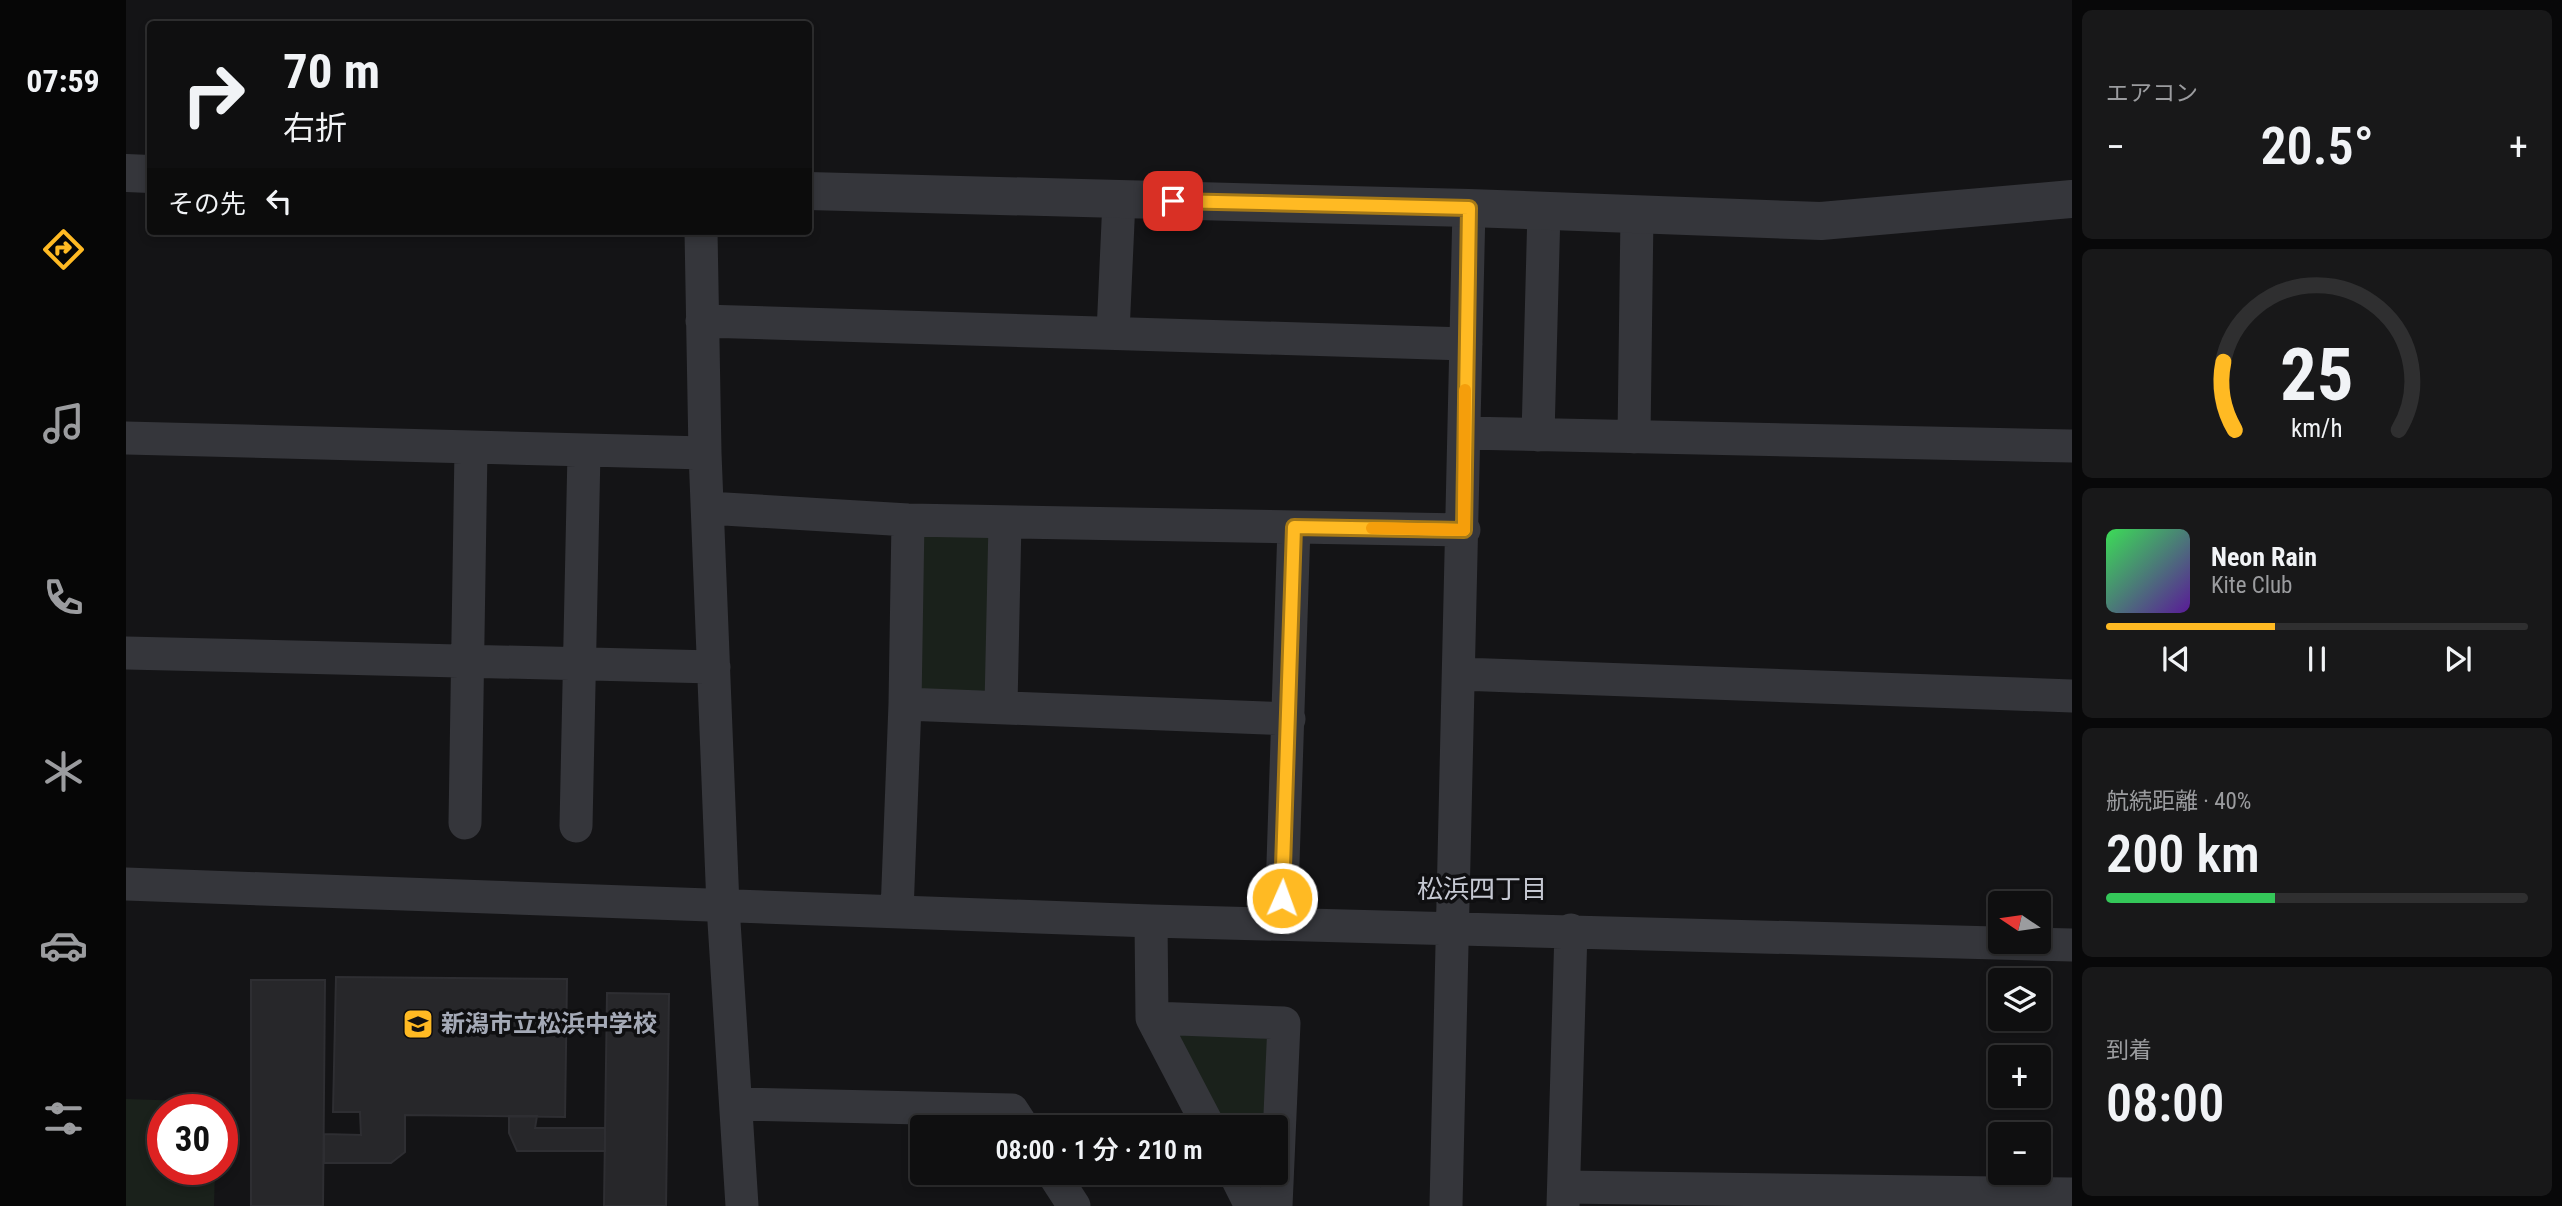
<!DOCTYPE html>
<html lang="ja">
<meta charset="utf-8">
<style>
body{margin:0;font-family:"Roboto Condensed","Noto Sans JP",sans-serif;background:#181819;color:#f1f3f6;height:100vh;display:flex;flex-direction:column;font-size:26px;white-space:nowrap}
*{box-sizing:border-box;margin:0}
p{font-size:23px;color:#9b9c9f}
.icon{flex:none;width:38px;height:38px;fill:none;stroke:currentColor;stroke-width:2;stroke-linecap:round;stroke-linejoin:round}
.map{position:relative;flex:1;overflow:hidden}
.sheet{display:flex;flex-direction:column;gap:10px;padding:10px;background:#080809;width:490px}
.sheet>*{flex:none}
.top-card{position:absolute;left:21px;top:21px;width:665px;height:214px;border-radius:7px;box-shadow:0 4px 10px #0003,0 0 0 2px #2f2f30;background:#0f0f10;color:#f1f3f6;overflow:hidden}
.needle{width:46px;rotate:283deg}
.fabs{position:absolute;left:1862px;top:891px;display:grid;gap:14px}
.fabs a{display:grid;place-items:center;width:63px;height:63px;border-radius:7px;background:#0f0f10;box-shadow:0 4px 10px #0003,0 0 0 2px #2f2f30;font-size:35px}
.speed{position:absolute;left:21px;top:1094px;display:flex;gap:14px;font-size:35px;font-weight:700;text-align:center}
.speed>*{display:grid;place-content:center;width:91px;height:91px;border-radius:50%;background:#0f0f10;box-shadow:0 4px 10px #0003,0 0 0 2px #2f2f30;line-height:1}
.speed .limit{border:10px solid #d22;background:#fff;color:#111}
.pin{position:absolute;display:grid;place-items:center;width:60px;height:60px;color:#fff;margin:-30px;border-radius:14px;box-shadow:0 4px 10px #0006}
.me{position:absolute;width:77px;margin:-38px;rotate:2deg;stroke-linejoin:round;filter:drop-shadow(0 0 5px #0008)}
.turn{display:flex;align-items:center;gap:24px;height:147px;padding:0 21px;font-size:32px}
.turn .icon{width:91px;height:91px;stroke-width:2.5}
.turn b{display:block;font-size:49px;line-height:60px}
.then{display:flex;align-items:center;height:66px;padding:0 21px;background:#0003;gap:14px;font-size:26px}
.big{font-size:52px;font-weight:600;line-height:1.1}
.sheet .widget{flex:1;display:flex;flex-direction:column;justify-content:center;gap:10px;min-width:0;padding:0 24px;border-radius:10px;background:#181819}
.sheet .dial{align-items:center;gap:0}
.dial svg{height:182px;overflow:visible;fill:none;stroke:#2f2f30;stroke-width:7;stroke-linecap:round;text-anchor:middle}
.dial text{fill:#f1f3f6;stroke:none}
.song{display:flex;align-items:center;gap:21px}
.cover{width:84px;height:84px;border-radius:10px;background:linear-gradient(135deg,hsl(130 70% 55%),hsl(270 70% 35%))}
.played{height:7px;border-radius:4px;background:linear-gradient(90deg,#ffba23 40%,#2f2f30 40%)}
.keys{display:flex;justify-content:space-around;direction:ltr}
.heat{display:flex;justify-content:space-between;align-items:center;font-size:38px;direction:ltr}
.charge{height:10px;border-radius:5px;background:linear-gradient(90deg,#34c759 40%,#2f2f30 0)}
.trip{position:absolute;left:784px;top:1115px;width:378px;height:70px;border-radius:7px;background:#0f0f10;box-shadow:0 4px 10px #0003,0 0 0 2px #2f2f30;font-weight:600;line-height:70px;text-align:center}
main{display:flex;flex:1;min-height:0}
.tabs{display:flex;flex-direction:column;width:126px;justify-content:space-around;align-items:center;background:#060606;color:#9b9c9f}
.tabs .icon{width:49px;height:49px}
.tabs .on{color:#ffba23}
.tabs b{font-size:32px;color:#f1f3f6}
.map>svg:first-child{display:block}
.green{fill:#1a211b}
.building{fill:#27272a;stroke:#2e2e32;stroke-width:2}
.lines{fill:none;stroke-linecap:round;stroke-linejoin:round}
.minor{stroke:#35363b;stroke-width:33}
.tertiary{stroke:#35363b;stroke-width:38}
.route-casing{stroke:#a67917;stroke-width:18}
.route{stroke:#ffba23;stroke-width:12}
.slow{stroke:#f59e0b;stroke-width:12}
.labels{text-anchor:middle;stroke-width:7;stroke-linejoin:round;paint-order:stroke}
.poi-label{font-size:24px;font-weight:bold;fill:#a5aab7;stroke:#0f0f11;text-anchor:start}
.neighbourhood-label{font-size:26px;fill:#c6c9d3;stroke:#0f0f11}
</style>
<main>
<nav class="tabs">
<b>07:59</b>
<svg class="icon on" aria-label="directions" viewBox="0 0 24 24"><path d="M12 3l9 9-9 9-9-9zM9 14v-3h6M13 9l2 2-2 2"/></svg>
<svg class="icon" aria-label="music" viewBox="0 0 24 24"><path d="M9 18V5l10-2v13"/><circle cx="6" cy="18" r="3"/><circle cx="16" cy="16" r="3"/></svg>
<svg class="icon" aria-label="phone" viewBox="0 0 24 24"><path d="M5 4h4l2 5-3 2q2 4 5 5l2-3 5 2v4C11 20 4 13 5 4z"/></svg>
<svg class="icon" aria-label="climate" viewBox="0 0 24 24"><path d="M12 3v18M4 7l16 10M4 17L20 7"/></svg>
<svg class="icon" aria-label="car" viewBox="0 0 24 24"><path d="M5 17H2v-5l4-1 3-4h7l3 4 3 1v5h-3M9 17h6M6 11h13"/><circle cx="7" cy="17" r="2"/><circle cx="17" cy="17" r="2"/></svg>
<svg class="icon" aria-label="filters" viewBox="0 0 24 24"><path d="M4 7h16M4 17h16"/><circle cx="9" cy="7" r="2"/><circle cx="15" cy="17" r="2"/></svg>
</nav>
<div class="map">
<svg width="1946" height="1206" viewBox="0 0 1946 1206">
<rect width="100%" height="100%" fill="#141416"/>
<!-- green -->
<path class="green" d="M 866,528 L 868,690 L 796,695 L 788,686 L 792,534 Z
M 1053,1029 L 1144,1039 L 1142,1127 L 1094,1127 L 1047,1036 Z
M 0,1099 L 90,1102 L 90,1109 L 37,1110 L 37,1169 L 89,1169 L 88,1206 L 0,1206 Z"/>
<!-- building -->
<path class="building" d="M 210,977 L 441,979 L 439,1117 L 279,1115 L 279,1152 L 265,1163 L 198,1163 L 198,1134 L 235,1135 L 234,1112 L 207,1112 Z
M 125,980 L 199,980 L 197,1206 L 125,1206 Z
M 481,993 L 543,994 L 540,1206 L 478,1206 Z
M 383,1116 L 411,1116 L 409,1128 L 479,1128 L 479,1151 L 391,1151 L 383,1133 Z"/>
<g class="lines">
<!-- minor -->
<path class="minor" d="M 575,231 L 579,453 L 597,906 L 616,1206
M 576,321 L 1340,344
M 987,333 L 993,200
M 1338,433 L 1946,446
M 1412,435 L 1418,210
M 1508,437 L 1511,214
M 0,438 L 579,453
M 582,508 L 782,520 L 1338,530
M 0,653 L 588,667
M 1334,674 L 1946,696
M 779,704 L 1163,719
M 875,705 L 879,522
M 339,823 L 345,449
M 450,826 L 458,452
M 0,884 L 1025,921 L 1946,945
M 771,912 L 779,704 L 782,520
M 1025,921 L 1026,1018 L 1083,1127
M 1155,924 L 1168,527
M 1026,1018 L 1158,1023 L 1150,1206
M 611,1104 L 886,1110 L 897,1127
M 926,1172 L 948,1206
M 1108,1172 L 1125,1206
M 1438,1187 L 1946,1194
M 1320,1206 L 1343,208
M 1437,1206 L 1445,930"/>
<!-- tertiary -->
<path class="tertiary" d="M 0,173 L 24,174
M 682,191 L 1343,208 L 1695,221 L 1946,199"/>
</g>
<g class="lines">
<!-- route casing -->
<g class="route-casing">
<path id="route" d="M 1047,201 L 1343,208 L 1338,530 L 1168,527 L 1156,898"/>
</g>
<!-- route -->
<use href="#route" class="route"/>
<!-- slow -->
<path class="slow" d="M 1246,528 L 1338,530 L 1339,390"/>
</g>
<!-- icons -->
<defs>
<g id="school-square" transform="scale(1.575)"><rect x="-9" y="-9" width="18" height="18" rx="4" fill="#ffba23" stroke="#0f0f11"/><path d="M0-5L7-2L0 1L-7-2ZM-4 1L0 2.5L4 1V4Q0 6-4 4Z" fill="#111"/></g>
</defs>
<g fill-rule="evenodd">
<use href="#school-square" x="292" y="1024"/>
</g>
<g class="labels">
<!-- poi labels -->
<g class="poi-label">
<text x="315" y="1032">新潟市立松浜中学校</text>
</g>
<!-- neighbourhood labels -->
<g class="neighbourhood-label">
<text x="1356" y="898">松浜四丁目</text>
</g>
</g>
</svg>
<div class="fabs">
<a><svg class="needle" viewBox="-14 -14 28 28"><path d="M0-13l5 13h-10z" fill="#e53935"/><path d="M0 13l5-13h-10z" fill="#9b9c9f"/></svg></a>
<a><svg class="icon" aria-label="layers" viewBox="0 0 24 24"><path d="M12 4l9 5-9 5-9-5zM3 14l9 5 9-5"/></svg></a>
<a>+</a>
<a>−</a>
</div>
<div class="speed"><div class="limit">30</div></div>
<div class="pin" style="left:1047px;top:201px;background:#d93025"><svg class="icon" aria-label="arrive" viewBox="0 0 24 24"><path d="M6 21V4h12l-3 4 3 4H6"/></svg></div>
<svg class="me" style="left:1156px;top:898px" viewBox="-20 -20 40 40"><circle r="17" fill="#ffba23" stroke="#fff" stroke-width="3"/><path d="M0-11L8 9 0 5-8 9z" fill="#fff"/></svg>
<div class="trip">08:00 · 1 分 · 210 m</div>
<div class="top-card">
<div class="turn"><svg class="icon" aria-label="right" viewBox="0 0 24 24"><path d="M7 20v-9h11M14 6l5 5-5 5"/></svg><div><b>70 m</b>右折</div></div>
<div class="then">その先<svg class="icon" aria-label="left" viewBox="0 0 24 24"><path d="M17 20v-9H6M10 6l-5 5 5 5"/></svg></div>
</div>
</div>
<section class="sheet">
<div class="widget"><p>エアコン</p>
<div class="heat"><a>−</a><b class="big">20.5°</b><a>+</a></div>
</div>
<div class="widget dial"><svg viewBox="0 0 100 80">
<path d="M14 69A42 42 0 1 1 86 69"/>
<path d="M14 69A42 42 0 0 1 9 39" stroke="#ffba23"/>
<text x="50" y="56" font-size="32" font-weight="700">25</text>
<text x="50" y="72" font-size="11">km/h</text>
</svg></div>
<div class="widget">
<div class="song"><i class="cover"></i><div><b>Neon Rain</b><p>Kite Club</p></div></div>
<div class="played"></div>
<div class="keys"><svg class="icon" aria-label="previous" viewBox="0 0 24 24"><path d="M18 5L8 12l10 7zM5 5v14"/></svg><svg class="icon" aria-label="pause" viewBox="0 0 24 24"><path d="M8 5v14M16 5v14"/></svg><svg class="icon" aria-label="next" viewBox="0 0 24 24"><path d="M6 5l10 7-10 7zM19 5v14"/></svg></div>
</div>
<div class="widget"><p>航続距離 · 40%</p><b class="big">200 km</b><div class="charge"></div></div>
<div class="widget"><p>到着</p><b class="big">08:00</b></div>
</section>
</main>
